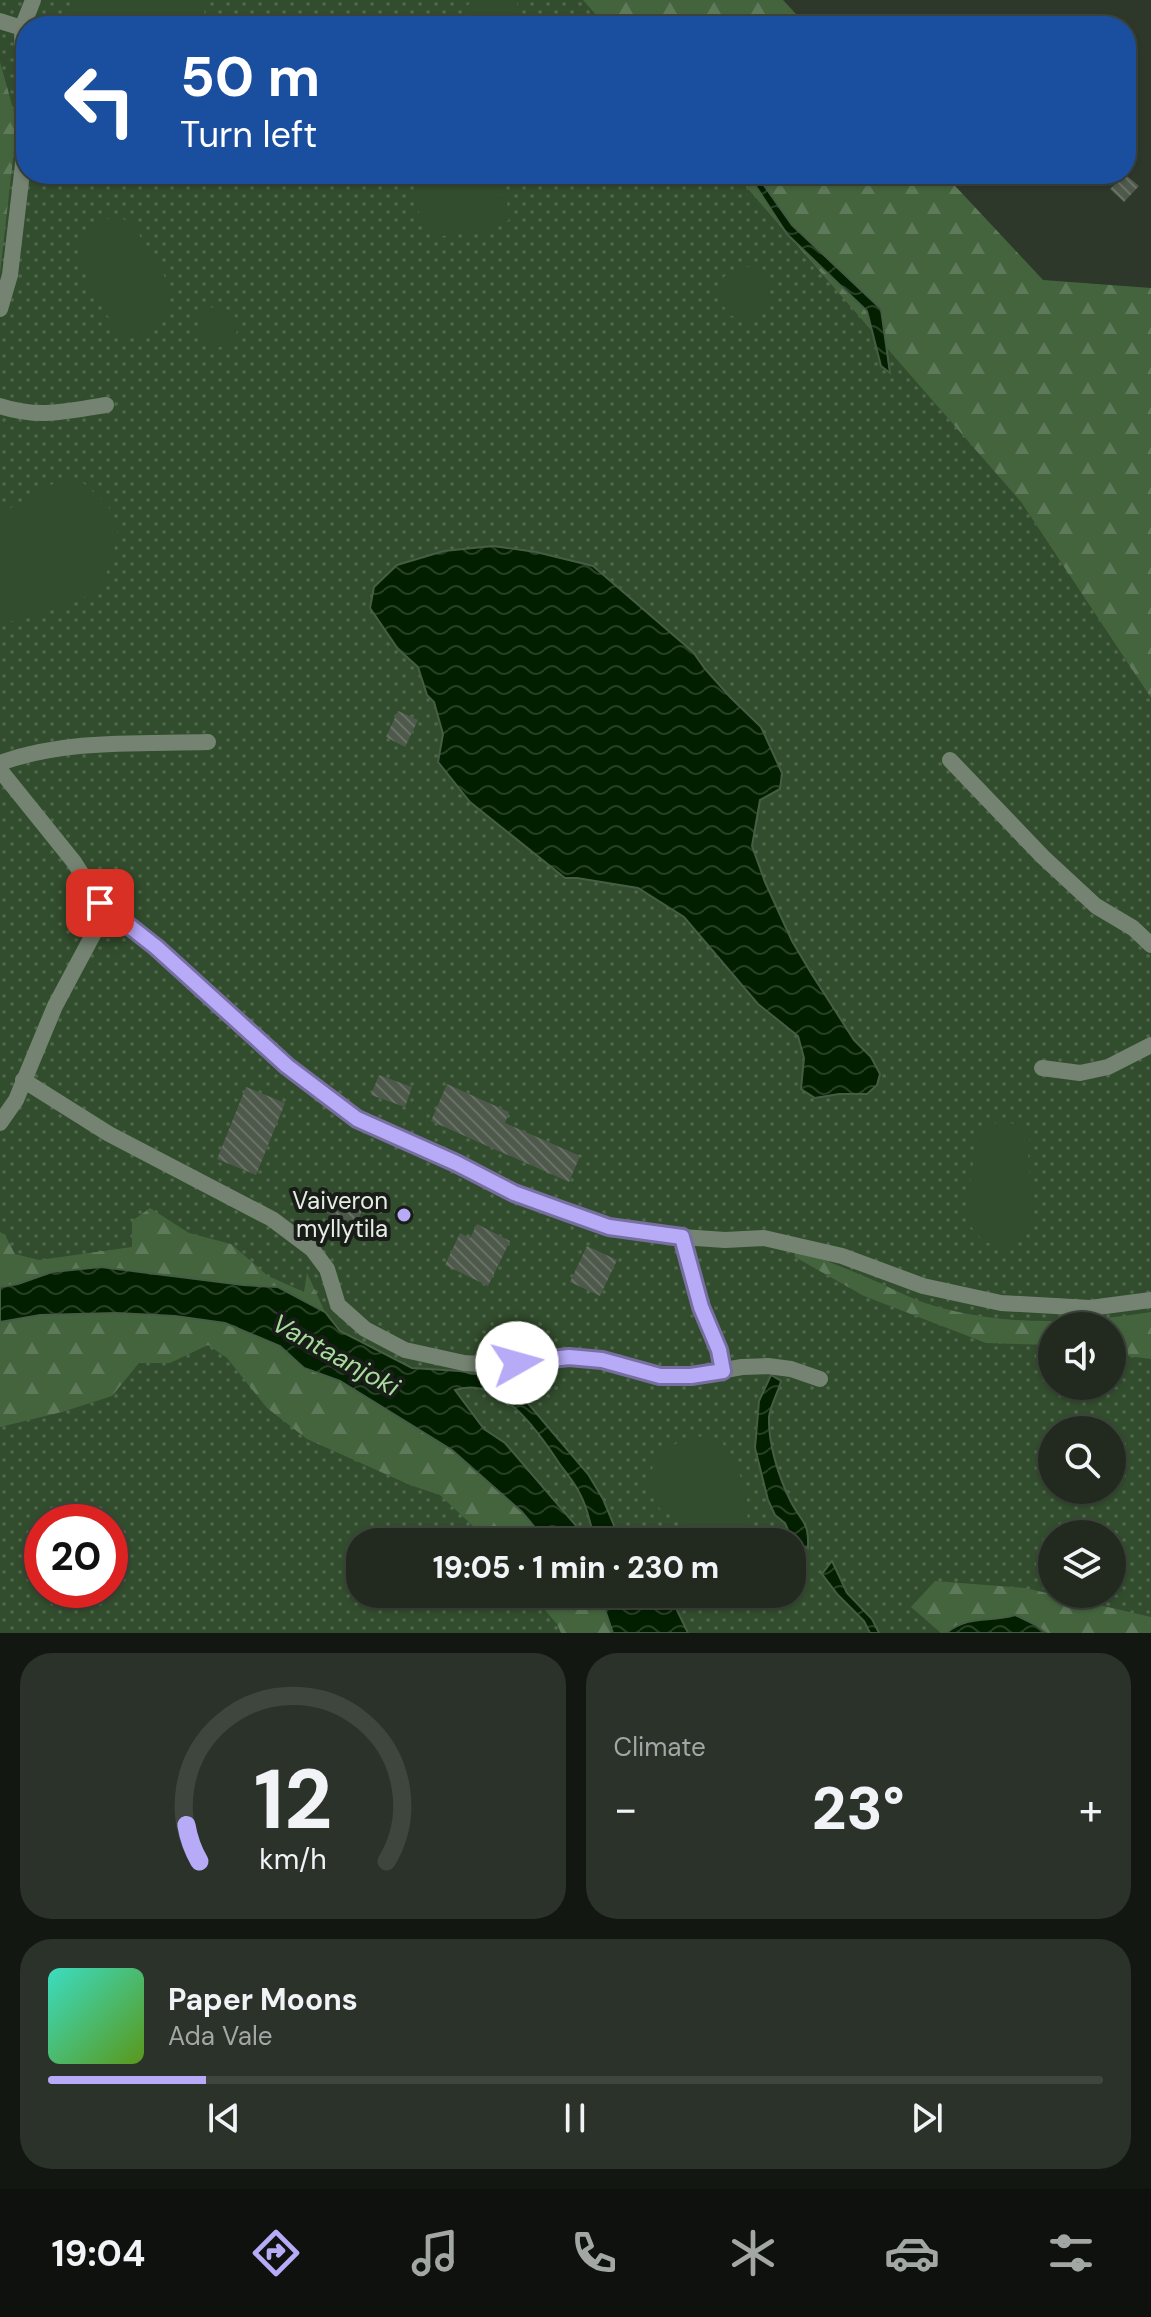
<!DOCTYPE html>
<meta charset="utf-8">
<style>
body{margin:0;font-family:"DM Sans",sans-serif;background:#2a3229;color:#f1f3f6;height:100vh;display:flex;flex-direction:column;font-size:30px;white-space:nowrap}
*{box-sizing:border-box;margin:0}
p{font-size:26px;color:#a2a7a5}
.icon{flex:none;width:44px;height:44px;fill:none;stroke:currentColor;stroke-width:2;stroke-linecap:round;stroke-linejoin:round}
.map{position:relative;height:1633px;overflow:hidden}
.drawer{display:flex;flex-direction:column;gap:20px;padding:20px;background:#131712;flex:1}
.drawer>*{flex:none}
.hud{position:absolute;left:16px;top:16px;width:1120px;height:168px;border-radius:32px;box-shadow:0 2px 6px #0004,0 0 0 2px #3f463e;background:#1a4fa0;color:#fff;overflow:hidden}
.fabs{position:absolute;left:1038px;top:1312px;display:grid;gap:16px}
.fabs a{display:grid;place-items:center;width:88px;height:88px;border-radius:50%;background:#222a20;box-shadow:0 2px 6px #0004,0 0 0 2px #3f463e;font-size:40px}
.speed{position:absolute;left:24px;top:1504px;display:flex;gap:16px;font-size:40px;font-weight:700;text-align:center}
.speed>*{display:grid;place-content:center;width:104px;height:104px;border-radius:50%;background:#222a20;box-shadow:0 2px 6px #0004,0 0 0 2px #3f463e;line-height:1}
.speed .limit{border:12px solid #d22;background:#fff;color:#111}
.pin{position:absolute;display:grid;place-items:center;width:68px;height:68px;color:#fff;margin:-34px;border-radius:16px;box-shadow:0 4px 12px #0006}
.me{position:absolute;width:88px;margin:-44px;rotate:83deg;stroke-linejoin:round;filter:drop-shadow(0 0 6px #0008)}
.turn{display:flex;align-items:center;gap:28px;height:168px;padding:0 32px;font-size:36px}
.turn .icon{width:104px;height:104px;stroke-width:2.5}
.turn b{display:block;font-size:56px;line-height:68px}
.big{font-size:60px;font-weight:800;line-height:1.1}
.drawer .tile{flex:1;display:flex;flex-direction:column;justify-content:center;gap:12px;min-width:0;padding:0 28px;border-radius:32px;background:#2a3229}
.drawer .dial{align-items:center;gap:0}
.dial svg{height:208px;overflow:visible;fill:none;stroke:#3f463e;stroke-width:7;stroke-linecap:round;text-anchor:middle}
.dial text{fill:#f1f3f6;stroke:none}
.song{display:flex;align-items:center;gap:24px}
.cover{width:96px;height:96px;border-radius:12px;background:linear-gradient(135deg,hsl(170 70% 55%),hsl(90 70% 35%))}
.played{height:8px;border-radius:4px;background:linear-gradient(90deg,#b7abf8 15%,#3f463e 15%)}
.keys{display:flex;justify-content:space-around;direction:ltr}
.heat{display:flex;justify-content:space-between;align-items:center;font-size:44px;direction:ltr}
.drawer .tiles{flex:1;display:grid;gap:20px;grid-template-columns:1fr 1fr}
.tile:last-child{grid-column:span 2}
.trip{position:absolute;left:346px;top:1528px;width:460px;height:80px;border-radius:32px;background:#222a20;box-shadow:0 2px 6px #0004,0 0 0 2px #3f463e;font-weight:800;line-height:80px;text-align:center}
.dock{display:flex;height:128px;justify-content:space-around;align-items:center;background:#0e110d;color:#a2a7a5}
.dock .icon{width:56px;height:56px}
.dock .selected{color:#b7abf8}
.dock b{font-size:36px;color:#f1f3f6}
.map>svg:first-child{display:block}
.grass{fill:url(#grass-dots);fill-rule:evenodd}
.forest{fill:url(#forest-firs)}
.park{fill:#324d2d}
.water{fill:url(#water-waves);stroke:#465d45;stroke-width:2}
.building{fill:url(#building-back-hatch)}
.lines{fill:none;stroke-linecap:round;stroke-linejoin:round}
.lane{stroke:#758472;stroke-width:16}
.route-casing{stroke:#776fa1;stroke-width:20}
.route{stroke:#b7abf8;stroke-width:14}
.poi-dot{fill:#b7abf8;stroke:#191d18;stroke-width:3}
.labels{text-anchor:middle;stroke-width:8;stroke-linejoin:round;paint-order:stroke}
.poi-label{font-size:24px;fill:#e6ede5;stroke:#191d18;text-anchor:end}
.water-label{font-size:26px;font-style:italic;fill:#a8dc9d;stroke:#191d18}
</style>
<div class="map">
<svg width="1151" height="1633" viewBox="0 0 1151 1633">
<defs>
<pattern id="grass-dots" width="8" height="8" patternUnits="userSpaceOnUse" patternTransform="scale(2)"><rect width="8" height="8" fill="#324d2d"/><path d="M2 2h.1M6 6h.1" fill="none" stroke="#50674b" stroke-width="1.8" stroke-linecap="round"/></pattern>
<pattern id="forest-firs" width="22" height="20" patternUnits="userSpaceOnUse" patternTransform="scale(2)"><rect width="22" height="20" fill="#44643e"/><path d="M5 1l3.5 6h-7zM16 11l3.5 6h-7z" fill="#5f7a5a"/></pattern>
<pattern id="water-waves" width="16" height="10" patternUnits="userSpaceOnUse" patternTransform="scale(2)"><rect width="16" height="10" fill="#021f00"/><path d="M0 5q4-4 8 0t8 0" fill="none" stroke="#274025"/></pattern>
<pattern id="building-back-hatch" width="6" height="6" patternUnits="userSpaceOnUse" patternTransform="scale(2)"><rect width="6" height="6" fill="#4e594c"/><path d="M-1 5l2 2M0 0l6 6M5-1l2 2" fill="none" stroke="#687166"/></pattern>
</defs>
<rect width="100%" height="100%" fill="#2d382b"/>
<!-- grass -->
<path class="grass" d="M 0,0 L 648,0 L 670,26 L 26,26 L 26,174 L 756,174 L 886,347 L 1021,502 L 1151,698 L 1151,1633 L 0,1633 ZM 1052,1326 L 1112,1326 L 1112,1386 L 1052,1386 ZM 1052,1430 L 1112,1430 L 1112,1490 L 1052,1490 ZM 42,1522 L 110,1522 L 110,1590 L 42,1590 ZM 1052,1534 L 1112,1534 L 1112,1594 L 1052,1594 ZM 360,1542 L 792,1542 L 792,1594 L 360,1594 Z"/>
<!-- forest -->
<path class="forest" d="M 583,0 L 783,0 L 807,26 L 606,26 Z
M 0,62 L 14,112 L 15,142 L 0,273 Z
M 735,174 L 944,174 L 1043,280 L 1151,288 L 1151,698 L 1021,502 Z
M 150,1208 L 189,1233 L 231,1244 L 268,1276 L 304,1292 L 307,1273 L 325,1312 L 278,1287 L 243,1285 L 101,1267 L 52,1272 L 18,1284 L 0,1287 L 0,1232 L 5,1235 L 15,1254 L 39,1260 L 132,1247 L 132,1221 Z
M 794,1250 C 824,1259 852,1271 880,1283 C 895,1290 910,1298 925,1303 C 998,1327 1076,1324 1151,1312 L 1151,1359 L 1112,1354 L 1112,1326 L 1052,1326 L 1052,1345 L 986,1343 L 864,1296 L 795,1257 Z
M 116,1313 L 175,1316 L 225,1323 L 281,1346 L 304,1368 L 340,1381 L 452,1450 L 522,1512 L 547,1542 L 490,1542 L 440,1495 L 410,1485 L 307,1439 L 267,1408 L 227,1358 L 208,1345 L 170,1363 L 139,1363 L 112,1396 L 62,1412 L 0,1427 L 0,1322 L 40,1315 Z
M 935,1581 L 1025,1588 L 1151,1617 L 1151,1633 L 1046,1633 L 1036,1625 L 1015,1615 C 989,1623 970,1614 946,1633 L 941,1633 L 911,1607 Z
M 531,1594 L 595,1594 L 603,1604 L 613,1633 L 561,1633 L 557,1624 Z"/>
<!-- park -->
<path class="park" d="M 74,0 L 204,0 L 205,26 L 68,26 Z
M 472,0 L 516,0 L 522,22 L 518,26 L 464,26 L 466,8 Z
M 438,174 L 481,174 L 486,176 L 507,202 L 509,220 L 490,231 L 442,236 L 421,224 L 416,194 L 433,176 Z
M 114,217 L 134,222 L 145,248 L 165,277 L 171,305 L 163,322 L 151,332 L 129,338 L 118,330 L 104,311 L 89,282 L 78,257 L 79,236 L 94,223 Z
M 738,266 L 760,268 L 769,285 L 767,308 L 746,320 L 729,315 L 717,295 L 724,277 Z
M 219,307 L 235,316 L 239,327 L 232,342 L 217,348 L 204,343 L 200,323 L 204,308 Z
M 58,481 L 82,482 L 108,505 L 118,533 L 111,562 L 100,588 L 80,600 L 17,621 L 0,621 L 0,514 Z
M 999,1121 L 1020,1125 L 1030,1138 C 1024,1166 1037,1194 1031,1221 C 1030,1227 1026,1233 1024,1239 L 1007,1246 L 995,1246 L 982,1240 L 969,1224 L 967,1204 L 976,1143 L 986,1128 Z
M 703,1436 L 721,1441 C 738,1464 768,1525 728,1541 C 721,1544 710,1542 703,1542 L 679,1520 L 660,1509 L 649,1490 L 651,1471 L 659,1455 L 680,1441 Z"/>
<!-- water -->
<path class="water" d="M 748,174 L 756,174 L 792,225 L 881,309 L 890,373 L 881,366 L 867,311 L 787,234 Z
M 493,546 L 536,552 L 593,566 L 693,652 L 705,669 L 730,697 L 761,727 L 782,773 L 780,789 L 760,800 L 752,846 L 765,882 L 792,941 L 811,973 L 854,1040 L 871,1057 L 880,1074 L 877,1085 L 867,1094 L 839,1094 L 815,1098 L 801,1089 L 804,1058 L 798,1036 L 758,1004 L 684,917 L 638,888 L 577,878 L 565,878 L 470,802 L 438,762 L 443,734 L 434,702 L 427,695 L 418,667 L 398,649 L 370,608 L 374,587 L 397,565 L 444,551 Z
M 101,1267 L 243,1285 L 278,1287 L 325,1312 L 340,1331 L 412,1368 L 460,1371 L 508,1380 L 588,1474 L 603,1499 L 621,1542 L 595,1542 C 591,1527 588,1508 580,1494 C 575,1483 566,1473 559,1463 C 538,1431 500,1375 455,1390 L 484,1429 L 505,1443 L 590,1542 L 547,1542 L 522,1512 L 452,1450 L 340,1381 L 304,1368 L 280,1346 L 225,1323 L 175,1316 L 116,1313 L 40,1315 L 0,1322 L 0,1287 L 18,1284 L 52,1272 Z
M 771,1375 L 781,1381 C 778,1393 770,1406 769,1417 C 768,1444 779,1478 791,1502 C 802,1523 809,1521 808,1548 L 794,1544 L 785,1523 L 775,1515 L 768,1500 L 755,1448 L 759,1401 Z
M 832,1561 L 847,1593 L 872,1619 L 879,1633 L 870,1633 L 864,1621 L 838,1595 L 822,1574 Z
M 595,1594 L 661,1594 L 674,1604 L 688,1633 L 613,1633 L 603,1604 Z
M 1015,1615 L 1036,1625 L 1046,1633 L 946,1633 C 970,1614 989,1623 1015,1615 Z"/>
<!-- building -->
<path class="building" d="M 1125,174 L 1139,186 L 1124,202 L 1110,189 Z
M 398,711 L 418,720 L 405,747 L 386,737 Z
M 379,1075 L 412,1087 L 405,1107 L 371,1095 Z
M 447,1084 L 509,1112 L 505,1123 L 580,1156 L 569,1182 L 431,1121 Z
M 246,1087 L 285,1103 L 256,1175 L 217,1159 Z
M 332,1192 L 364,1204 L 357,1224 L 324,1212 Z
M 477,1224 L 510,1241 L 488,1286 L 445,1265 L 460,1233 L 470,1238 Z
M 587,1246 L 617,1260 L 600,1296 L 570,1282 Z"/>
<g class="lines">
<!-- lane -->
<path class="lane" d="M 0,21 L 22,28
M 0,309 L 10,275 L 25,147 L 22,28 L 33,0
M 0,406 C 40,419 67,411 106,405
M 950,760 L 1043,857 L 1096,906 L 1133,928 L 1151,945
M 0,763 C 66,739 138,744 208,742
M 0,770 L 74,862 L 100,903 L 156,947 L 287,1066 L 357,1119 L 456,1163 L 514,1193 L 609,1227 L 682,1237 L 725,1240 L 764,1238 L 842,1256 L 923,1286 L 1001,1303 L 1090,1308 L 1151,1300
M 1042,1068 L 1080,1073 L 1108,1067 L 1151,1045
M 23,1080 L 109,1134 L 272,1219 L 312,1249 L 327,1269 L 338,1305 L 365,1329 L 405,1350 L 464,1363 L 496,1365 L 569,1357 L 602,1360 L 660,1376 L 691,1376 L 742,1367 L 768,1366 L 791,1369 L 820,1379
M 0,1123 L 16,1100 L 55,1006 L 95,931 L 100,903
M 682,1237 L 701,1307 L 719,1350 L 723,1371"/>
</g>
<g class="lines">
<!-- route casing -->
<g class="route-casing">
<path id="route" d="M 100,903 L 156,947 L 287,1066 L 357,1119 L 456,1163 L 514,1193 L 561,1210 L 609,1227 L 682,1237 L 701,1307 L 719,1350 L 723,1371 L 691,1376 L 660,1376 L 602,1360 L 569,1357 L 517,1363"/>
</g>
<!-- route -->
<use href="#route" class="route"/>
</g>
<!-- markers -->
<circle class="poi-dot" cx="404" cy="1215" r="8"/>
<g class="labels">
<!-- poi labels -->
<g class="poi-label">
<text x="388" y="1209">Vaiveron<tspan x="388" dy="28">myllytila</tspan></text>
</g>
<!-- water labels -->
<g class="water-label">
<text transform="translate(336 1355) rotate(29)" y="9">Vantaanjoki</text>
</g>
</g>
</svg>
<div class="fabs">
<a><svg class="icon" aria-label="sound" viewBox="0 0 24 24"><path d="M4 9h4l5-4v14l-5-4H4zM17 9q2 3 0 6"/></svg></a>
<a><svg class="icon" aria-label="search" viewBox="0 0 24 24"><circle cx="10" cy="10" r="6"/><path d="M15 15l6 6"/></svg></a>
<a><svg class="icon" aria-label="layers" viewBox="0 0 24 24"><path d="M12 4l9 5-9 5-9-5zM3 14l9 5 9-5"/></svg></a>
</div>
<div class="speed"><div class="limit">20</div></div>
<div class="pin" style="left:100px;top:903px;background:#d93025"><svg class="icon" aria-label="arrive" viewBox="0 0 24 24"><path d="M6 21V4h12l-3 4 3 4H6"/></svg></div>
<svg class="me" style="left:517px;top:1363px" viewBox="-20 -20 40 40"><circle r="19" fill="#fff"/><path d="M0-13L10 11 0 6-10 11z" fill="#b7abf8"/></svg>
<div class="trip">19:05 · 1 min · 230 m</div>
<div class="hud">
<div class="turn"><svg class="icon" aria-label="left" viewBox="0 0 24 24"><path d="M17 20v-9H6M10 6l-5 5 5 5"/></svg><div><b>50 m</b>Turn left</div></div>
</div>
</div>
<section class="drawer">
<div class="tiles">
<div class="tile dial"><svg viewBox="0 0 100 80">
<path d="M14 69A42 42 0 1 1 86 69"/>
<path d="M14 69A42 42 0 0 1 9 55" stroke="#b7abf8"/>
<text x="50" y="56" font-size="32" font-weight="700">12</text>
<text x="50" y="72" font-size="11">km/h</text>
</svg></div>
<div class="tile"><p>Climate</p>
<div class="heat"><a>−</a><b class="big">23°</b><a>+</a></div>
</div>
<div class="tile">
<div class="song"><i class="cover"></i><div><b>Paper Moons</b><p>Ada Vale</p></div></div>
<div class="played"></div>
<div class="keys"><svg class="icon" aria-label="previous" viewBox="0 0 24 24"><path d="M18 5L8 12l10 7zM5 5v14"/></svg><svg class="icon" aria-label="pause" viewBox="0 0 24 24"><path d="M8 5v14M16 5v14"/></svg><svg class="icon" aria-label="next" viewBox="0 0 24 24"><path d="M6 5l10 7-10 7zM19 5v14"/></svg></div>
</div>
</div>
</section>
<nav class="dock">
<b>19:04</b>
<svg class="icon selected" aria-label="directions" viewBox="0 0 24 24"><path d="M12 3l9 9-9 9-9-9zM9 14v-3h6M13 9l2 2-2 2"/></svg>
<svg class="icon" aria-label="music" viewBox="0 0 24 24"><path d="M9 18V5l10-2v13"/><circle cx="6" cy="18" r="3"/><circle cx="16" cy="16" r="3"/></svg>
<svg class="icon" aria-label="phone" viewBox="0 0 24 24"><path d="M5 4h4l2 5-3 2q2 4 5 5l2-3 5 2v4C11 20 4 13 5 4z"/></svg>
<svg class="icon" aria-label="climate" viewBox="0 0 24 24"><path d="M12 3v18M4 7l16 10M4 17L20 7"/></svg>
<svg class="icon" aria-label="car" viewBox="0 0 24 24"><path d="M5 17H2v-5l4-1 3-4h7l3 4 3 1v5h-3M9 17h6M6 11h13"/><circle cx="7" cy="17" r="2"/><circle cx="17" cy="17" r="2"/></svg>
<svg class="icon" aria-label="filters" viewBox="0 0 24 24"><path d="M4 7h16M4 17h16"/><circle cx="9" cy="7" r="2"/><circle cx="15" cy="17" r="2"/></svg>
</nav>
